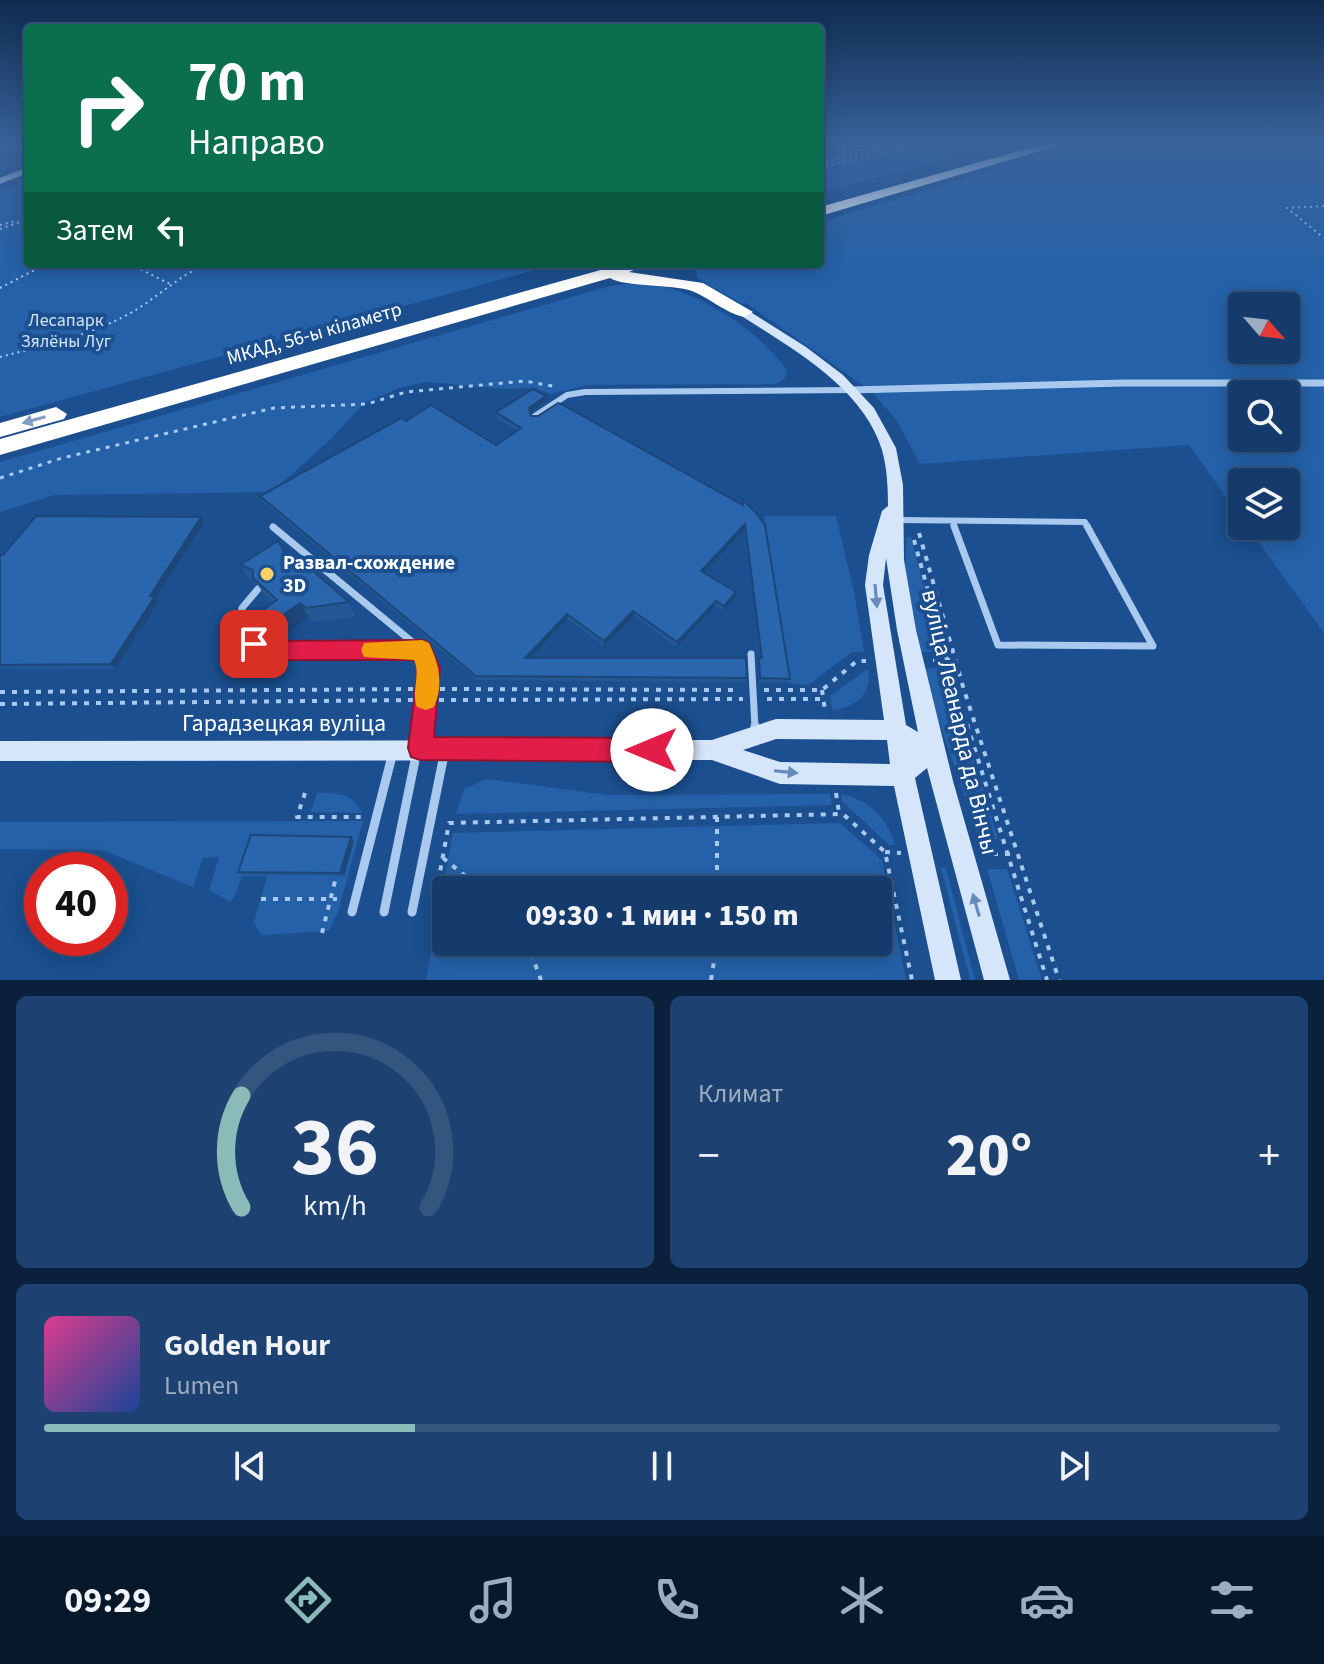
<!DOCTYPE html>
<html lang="ru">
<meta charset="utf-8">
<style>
body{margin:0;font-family:"Source Sans 3",sans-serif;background:#1d4271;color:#f1f3f6;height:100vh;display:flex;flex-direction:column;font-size:30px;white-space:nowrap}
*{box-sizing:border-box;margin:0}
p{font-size:26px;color:#9dadc1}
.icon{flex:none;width:44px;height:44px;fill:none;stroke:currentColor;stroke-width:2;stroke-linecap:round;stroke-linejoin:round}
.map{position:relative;height:980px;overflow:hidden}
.sheet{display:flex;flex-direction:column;gap:16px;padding:16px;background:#0b203b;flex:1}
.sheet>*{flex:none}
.hud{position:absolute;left:24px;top:24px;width:800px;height:244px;border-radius:8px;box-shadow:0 4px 20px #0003,0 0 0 2px #33557e;background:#0b6e4f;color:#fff;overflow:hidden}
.needle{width:52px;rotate:118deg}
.fabs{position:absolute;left:1228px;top:292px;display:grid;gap:16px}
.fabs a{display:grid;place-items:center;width:72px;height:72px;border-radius:8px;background:#143b6b;box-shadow:0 4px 20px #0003,0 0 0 2px #33557e;font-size:40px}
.speed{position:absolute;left:24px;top:852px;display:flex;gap:16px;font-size:40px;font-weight:700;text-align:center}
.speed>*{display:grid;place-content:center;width:104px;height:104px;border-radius:50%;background:#143b6b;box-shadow:0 4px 20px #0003,0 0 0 2px #33557e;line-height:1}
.speed .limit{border:12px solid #d22;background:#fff;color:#111}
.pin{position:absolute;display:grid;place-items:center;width:68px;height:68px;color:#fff;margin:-34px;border-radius:16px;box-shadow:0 4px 12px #0006}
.me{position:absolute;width:88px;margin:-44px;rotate:270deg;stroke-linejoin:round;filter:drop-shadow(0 0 6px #0008)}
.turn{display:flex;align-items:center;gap:28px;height:168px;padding:0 32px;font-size:36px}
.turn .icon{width:104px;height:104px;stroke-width:2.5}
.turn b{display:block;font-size:56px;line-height:68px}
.then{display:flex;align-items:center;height:76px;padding:0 32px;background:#0003;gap:16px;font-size:30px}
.big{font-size:60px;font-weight:800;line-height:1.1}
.sheet .widget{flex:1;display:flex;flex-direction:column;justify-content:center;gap:12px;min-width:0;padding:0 28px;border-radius:12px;background:#1d4271}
.sheet .dial{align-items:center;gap:0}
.dial svg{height:208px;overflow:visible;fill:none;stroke:#33557e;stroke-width:7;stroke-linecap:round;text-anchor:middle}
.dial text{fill:#f1f3f6;stroke:none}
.song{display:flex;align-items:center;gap:24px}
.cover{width:96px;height:96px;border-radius:12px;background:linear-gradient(135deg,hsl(330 70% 55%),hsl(220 70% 35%))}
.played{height:8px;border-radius:4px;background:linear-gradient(90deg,#8bbbb9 30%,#33557e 30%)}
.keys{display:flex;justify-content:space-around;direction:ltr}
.heat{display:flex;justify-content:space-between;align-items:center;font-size:44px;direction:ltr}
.sheet .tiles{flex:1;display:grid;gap:16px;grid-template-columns:1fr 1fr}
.widget:last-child{grid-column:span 2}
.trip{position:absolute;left:432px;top:876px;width:460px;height:80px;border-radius:8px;background:#143b6b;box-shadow:0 4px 20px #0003,0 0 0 2px #33557e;font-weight:800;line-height:80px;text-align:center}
.dock{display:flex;height:128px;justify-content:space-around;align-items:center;background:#08182b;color:#9dadc1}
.dock .icon{width:56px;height:56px}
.dock .current{color:#8bbbb9}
.dock b{font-size:36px;color:#f1f3f6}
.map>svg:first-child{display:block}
.green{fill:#2461a8;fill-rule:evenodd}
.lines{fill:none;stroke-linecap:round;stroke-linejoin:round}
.path-far2{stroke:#a9c9ee;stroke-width:2;stroke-dasharray:2 4;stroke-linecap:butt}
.path-far1{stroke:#a9c9ee;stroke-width:3;stroke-dasharray:4 6;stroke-linecap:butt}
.path{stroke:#a9c9ee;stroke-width:4;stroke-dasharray:5 7;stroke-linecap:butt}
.lane-far2{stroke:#a9c9ee;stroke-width:6}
.lane-far1{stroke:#a9c9ee;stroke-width:7}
.lane{stroke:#a9c9ee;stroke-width:9}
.street{stroke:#a9c9ee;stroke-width:7}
.secondary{fill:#d6e6fa;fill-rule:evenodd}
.highway{fill:#fff;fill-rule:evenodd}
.wall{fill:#245895}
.shaded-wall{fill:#1d4779}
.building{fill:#2a66ad;stroke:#1d4779;stroke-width:2}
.oneway{fill:#829ec1}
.oneway2{fill:#668bba}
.route{fill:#e11d48;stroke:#92132f;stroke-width:2}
.slow{fill:#f59e0b}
.poi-dot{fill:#ffd166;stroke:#1b4f8f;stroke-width:3}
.labels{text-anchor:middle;stroke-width:8;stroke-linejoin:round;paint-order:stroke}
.far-park-label{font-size:18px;fill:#cfe3fa;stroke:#1b4f8f}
.street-label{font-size:20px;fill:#fff;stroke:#1b4f8f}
.poi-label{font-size:20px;font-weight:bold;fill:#fff;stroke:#1b4f8f;text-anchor:start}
.near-street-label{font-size:24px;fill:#fff;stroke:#1b4f8f}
</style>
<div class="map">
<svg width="1324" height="980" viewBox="0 0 1324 980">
<rect width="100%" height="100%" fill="#1b4f8f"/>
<!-- green -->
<path class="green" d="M 820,144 L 1003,144 L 820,193 Z
M 1080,144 L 1324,144 L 1324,633 L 1247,526 L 1286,526 L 1286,482 L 1242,482 L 1242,519 L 1189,445 L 920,464 L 897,421 L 871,391 L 746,303 L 742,304 L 697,278 L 697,264 L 820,264 L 820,222 ZM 1242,306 L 1286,306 L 1286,350 L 1242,350 ZM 1242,394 L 1286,394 L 1286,438 L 1242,438 Z
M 28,180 L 28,264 L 557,264 L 0,417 L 0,190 Z
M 631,283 C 644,284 657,284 669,288 C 713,301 760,333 787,370 L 785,378 L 776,384 L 588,385 L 551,394 L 534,388 L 504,389 L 427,382 L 399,388 L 364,403 L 331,439 L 272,492 L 55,495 L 0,512 L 0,462 L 610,286 Z
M 764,516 L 836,516 L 854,592 L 864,652 L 852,652 L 808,685 L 789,683 Z
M 907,537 L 911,537 L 940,652 L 916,652 L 905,564 Z
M 921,668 L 945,668 L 998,839 L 979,839 Z
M 868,669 C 872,694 856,708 832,710 L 830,696 Z
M 487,779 L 607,795 L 830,794 L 832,805 L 456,814 L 464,789 Z
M 317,793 C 338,793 352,792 362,813 L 311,812 Z
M 841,794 C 868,799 888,818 895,845 L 889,845 L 842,801 Z
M 363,821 L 338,912 L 329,931 L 261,935 L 254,922 L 267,876 L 242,876 L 235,896 L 230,902 L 209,890 L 219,857 L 203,858 L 193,887 L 102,850 L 0,849 L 0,822 Z
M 840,823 L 882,860 L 906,980 L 426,980 L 453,833 ZM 446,890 L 878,890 L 878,942 L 446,942 Z
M 941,868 L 946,868 L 975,980 L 970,980 Z
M 987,869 L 1007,869 L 1042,980 L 1019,980 Z"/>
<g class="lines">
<!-- path-far2 -->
<path class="path-far2" d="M 820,148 L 864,150
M 820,163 L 905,144
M 820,167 L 929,144
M 1324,206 L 1287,208 L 1324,238
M 0,225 L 16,221
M 0,229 L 28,219
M 130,264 L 170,284
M 0,288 L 46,264
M 0,357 C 46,345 93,335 134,311 C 159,296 180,275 207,264"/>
<!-- path-far1 -->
<path class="path-far1" d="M 0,478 L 62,458 L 274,408 L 367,404 L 406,392 L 525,381 L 558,387"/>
<!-- path -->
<path class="path" d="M 919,533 L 964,690 L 1059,980
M 914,540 L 947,660 L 1047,980
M 933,660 L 955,660
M 440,689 L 740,690
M 764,690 L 822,690 L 857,661 L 866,661
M 822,690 L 825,710
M 0,692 L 416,689
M 767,699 L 823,699
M 439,700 L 743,699
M 0,704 L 415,700
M 305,793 L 297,817 L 363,817
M 836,793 L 839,813
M 717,817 L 717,890
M 885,852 L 901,853
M 981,854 L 1017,854
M 443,858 L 483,890
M 436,894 L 449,823 L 843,814 L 885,852 L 912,980
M 261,899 L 337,899
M 322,933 L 336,877
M 527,942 L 541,980
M 711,980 L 717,942"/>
<!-- lane-far2 -->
<path class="lane-far2" d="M 535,416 L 567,395 L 585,392 L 849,390
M 898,520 L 1085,522 L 1088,528
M 952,521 L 955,528"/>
<!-- lane-far1 -->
<path class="lane-far1" d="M 954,526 L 998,645 L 1153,646 L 1087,526
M 273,527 L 422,650 L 429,668 L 422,728
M 258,589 L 242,608 L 239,624 L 249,639 L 270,651 L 422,650
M 751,654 L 755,728"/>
<!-- lane -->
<path class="lane" d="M 755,726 L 755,734
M 352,912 L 392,756
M 384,912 L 422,726
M 412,912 L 444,755"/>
<!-- street -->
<path class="street" d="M 851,390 L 1124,383 L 1324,383"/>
<!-- secondary -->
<path class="secondary" d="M 28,167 L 28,173 L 0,184 L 0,178 Z
M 744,308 L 806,347 L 843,375 L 874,408 L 896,448 L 903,485 L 904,560 L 916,630 L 953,781 L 1010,980 L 984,980 L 927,768 L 915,778 L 961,980 L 935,980 L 894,786 L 780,784 L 712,760 L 0,761 L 0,741 L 712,740 L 776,719 L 884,720 L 865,585 L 869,555 L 882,511 L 888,506 C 888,487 887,468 882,450 C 863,387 791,348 740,315 L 740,309 ZM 886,558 L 897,630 L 918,732 L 906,725 L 883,585 ZM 776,739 L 887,740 L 890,764 L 780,762 L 743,750 Z"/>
<!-- highway -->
<path class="highway" d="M 1044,144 L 1064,144 L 820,216 L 820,207 Z
M 622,264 L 648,264 L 629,272 L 703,283 L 753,312 L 744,317 C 725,313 710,298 692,291 C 672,284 623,287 610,278 L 0,455 L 0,439 Z
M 56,407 L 67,414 L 64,419 L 0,437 L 0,423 Z"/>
</g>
<!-- wall -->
<path class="wall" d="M 546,401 L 530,413 L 531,416 L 742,505 L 742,499 L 790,679 L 789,683 L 759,683 L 758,663 L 759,658 L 761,658 L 745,529 L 704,573 L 736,598 L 723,611 L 715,606 L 677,647 L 634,616 L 604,646 L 567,619 L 531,658 L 747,678 L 746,682 L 477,680 L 263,502 L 260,496 L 406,421 L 496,445 L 517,431 L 497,418 L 496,412 Z
M 201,517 L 204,522 L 156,598 L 159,601 L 115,669 L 0,669 L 0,555 Z
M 285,553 L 349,602 L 356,617 L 315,622 L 309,617 L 286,634 L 274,623 L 264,609 L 273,602 L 263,593 L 256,582 L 250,580 L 240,565 Z
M 351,837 L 354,841 L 344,876 L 242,875 L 238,872 Z"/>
<!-- shaded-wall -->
<path class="shaded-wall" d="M 546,396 L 546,401 L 530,413 L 529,408 Z
M 201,517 L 204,522 L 156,598 L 159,601 L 115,669 L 111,664 L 150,596 Z
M 745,524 L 745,529 L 701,576 L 701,571 Z
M 736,592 L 736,598 L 723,611 L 724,606 Z
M 716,601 L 715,606 L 677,647 L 677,642 Z
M 300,603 L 309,617 L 286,634 L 276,620 Z
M 633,611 L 634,616 L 604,646 L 604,641 Z
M 567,614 L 567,619 L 526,663 L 525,658 Z
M 351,837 L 354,841 L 344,876 L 340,873 Z"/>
<!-- building -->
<path class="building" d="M 533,389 L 546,396 L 529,408 L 531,416 L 538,416 L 558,403 L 561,404 L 743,505 L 742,499 L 756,513 L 765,525 L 790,679 L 760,678 L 759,658 L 762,658 L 745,524 L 701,571 L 736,592 L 724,606 L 716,601 L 677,642 L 633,611 L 604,641 L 567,614 L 525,658 L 746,658 L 747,678 L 476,676 L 260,496 L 401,418 L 406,421 L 431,405 L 496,445 L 521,428 L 496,412 Z
M 36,516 L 201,517 L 150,596 L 155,596 L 111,664 L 0,665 L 0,555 L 3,555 Z
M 278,541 L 285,553 L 292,553 L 349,602 L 306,608 L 300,603 L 276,620 L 264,609 L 277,600 L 253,578 L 253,570 L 240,565 Z
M 251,835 L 351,837 L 340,873 L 238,872 Z"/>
<!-- one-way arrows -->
<defs><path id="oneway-solid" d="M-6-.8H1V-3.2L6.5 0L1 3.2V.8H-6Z" transform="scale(2)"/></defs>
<use class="oneway" href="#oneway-solid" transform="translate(34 420) rotate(164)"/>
<g class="oneway2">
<use href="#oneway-solid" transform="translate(876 596) rotate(85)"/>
<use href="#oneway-solid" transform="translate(786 772) rotate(6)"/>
<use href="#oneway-solid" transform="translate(976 905) rotate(-106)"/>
</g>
<!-- sky -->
<linearGradient id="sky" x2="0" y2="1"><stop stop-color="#0f2b4f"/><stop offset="0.51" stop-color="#39639b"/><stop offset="1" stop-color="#39639b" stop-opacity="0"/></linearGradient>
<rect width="1324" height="281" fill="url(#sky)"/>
<!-- route -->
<path class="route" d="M 254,635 L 271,641 L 422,640 L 429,643 L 440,668 L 434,737 L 652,738 L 661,742 L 665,750 L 661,758 L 652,762 L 420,760 L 411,757 L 408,748 L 418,668 L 414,660 L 270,660 L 247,651 L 243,644 L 247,637 Z"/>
<!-- slow -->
<path class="slow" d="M 422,640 L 429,643 C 439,664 444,685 434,707 L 426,710 L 417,707 C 411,691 421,675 414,660 L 364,657 L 361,650 L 364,643 Z"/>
<!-- markers -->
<circle class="poi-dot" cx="267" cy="574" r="8"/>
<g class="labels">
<!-- far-park labels -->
<g class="far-park-label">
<text x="66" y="326">Лесапарк<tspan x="66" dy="21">Зялёны Луг</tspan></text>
</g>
<!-- street labels -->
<g class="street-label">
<text transform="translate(314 333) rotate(-16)" y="7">МКАД, 56-ы кіламетр</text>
</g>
<!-- poi labels -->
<g class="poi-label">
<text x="283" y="569">Развал-схождение<tspan x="283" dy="23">3D</tspan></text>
</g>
<!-- near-street labels -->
<g class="near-street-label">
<text transform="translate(960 722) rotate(77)" y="8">вуліца Леанарда да Вінчы</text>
<text x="284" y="731">Гарадзецкая вуліца</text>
</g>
</g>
</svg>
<div class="fabs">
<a><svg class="needle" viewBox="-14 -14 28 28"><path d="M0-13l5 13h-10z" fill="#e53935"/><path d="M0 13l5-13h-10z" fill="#9dadc1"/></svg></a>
<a><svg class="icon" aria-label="search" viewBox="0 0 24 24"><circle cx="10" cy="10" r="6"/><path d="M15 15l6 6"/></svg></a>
<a><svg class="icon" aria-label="layers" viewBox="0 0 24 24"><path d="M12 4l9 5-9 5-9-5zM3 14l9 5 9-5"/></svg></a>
</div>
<div class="speed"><div class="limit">40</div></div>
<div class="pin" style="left:254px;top:644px;background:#d93025"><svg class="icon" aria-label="arrive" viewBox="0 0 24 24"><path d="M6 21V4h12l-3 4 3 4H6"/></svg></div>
<svg class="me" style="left:652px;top:750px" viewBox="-20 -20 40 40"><circle r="19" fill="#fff"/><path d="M0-13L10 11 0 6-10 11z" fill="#e11d48"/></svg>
<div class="trip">09:30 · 1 мин · 150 m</div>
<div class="hud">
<div class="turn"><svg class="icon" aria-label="right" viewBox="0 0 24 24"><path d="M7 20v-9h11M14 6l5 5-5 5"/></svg><div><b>70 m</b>Направо</div></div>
<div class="then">Затем<svg class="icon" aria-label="left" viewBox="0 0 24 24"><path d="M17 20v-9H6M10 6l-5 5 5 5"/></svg></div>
</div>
</div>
<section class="sheet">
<div class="tiles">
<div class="widget dial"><svg viewBox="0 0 100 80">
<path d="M14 69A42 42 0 1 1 86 69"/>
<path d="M14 69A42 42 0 0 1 14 26" stroke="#8bbbb9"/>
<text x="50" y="56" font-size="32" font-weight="700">36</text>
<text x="50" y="72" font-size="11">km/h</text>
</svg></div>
<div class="widget"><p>Климат</p>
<div class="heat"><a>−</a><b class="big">20°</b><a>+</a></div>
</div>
<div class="widget">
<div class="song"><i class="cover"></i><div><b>Golden Hour</b><p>Lumen</p></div></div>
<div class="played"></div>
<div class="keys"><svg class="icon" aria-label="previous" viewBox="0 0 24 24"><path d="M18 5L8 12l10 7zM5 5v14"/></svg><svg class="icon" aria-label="pause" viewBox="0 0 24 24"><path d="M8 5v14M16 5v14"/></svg><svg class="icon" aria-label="next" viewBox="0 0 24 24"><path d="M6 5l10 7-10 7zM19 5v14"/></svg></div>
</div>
</div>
</section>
<nav class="dock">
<b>09:29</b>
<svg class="icon current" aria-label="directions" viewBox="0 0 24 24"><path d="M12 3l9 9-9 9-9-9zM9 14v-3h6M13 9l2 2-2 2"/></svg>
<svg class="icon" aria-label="music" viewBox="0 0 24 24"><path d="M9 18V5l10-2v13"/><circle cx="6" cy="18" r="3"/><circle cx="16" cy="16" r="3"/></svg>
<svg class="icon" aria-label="phone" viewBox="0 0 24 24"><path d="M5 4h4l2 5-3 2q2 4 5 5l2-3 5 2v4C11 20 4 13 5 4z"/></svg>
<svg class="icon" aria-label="climate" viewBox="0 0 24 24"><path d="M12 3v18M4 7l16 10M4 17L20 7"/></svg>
<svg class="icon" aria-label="car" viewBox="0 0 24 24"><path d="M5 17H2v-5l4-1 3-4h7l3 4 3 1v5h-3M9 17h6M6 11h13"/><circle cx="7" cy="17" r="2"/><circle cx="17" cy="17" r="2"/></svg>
<svg class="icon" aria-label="filters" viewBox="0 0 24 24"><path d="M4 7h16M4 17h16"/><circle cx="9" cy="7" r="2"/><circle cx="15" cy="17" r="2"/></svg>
</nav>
